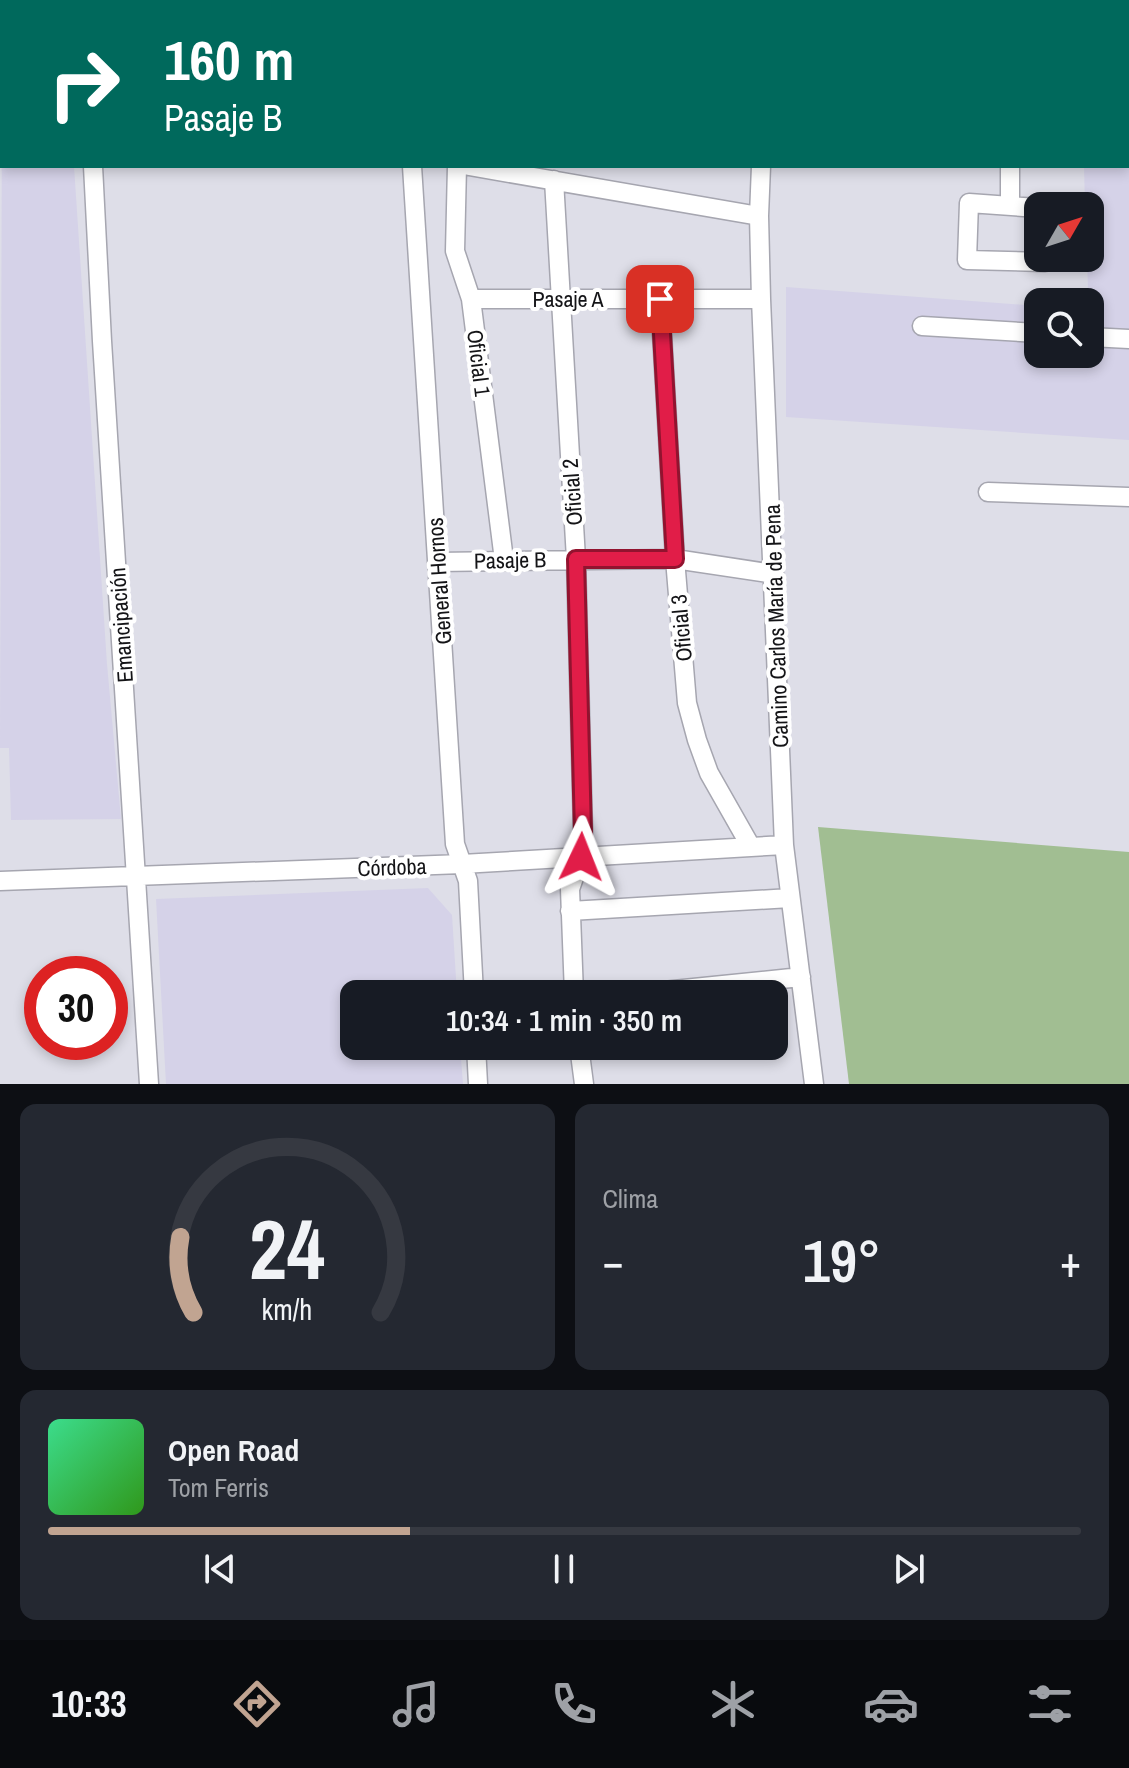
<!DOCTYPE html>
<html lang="es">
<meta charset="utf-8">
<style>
body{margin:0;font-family:"Archivo Narrow",sans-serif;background:#242831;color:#f1f3f6;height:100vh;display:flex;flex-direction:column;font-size:30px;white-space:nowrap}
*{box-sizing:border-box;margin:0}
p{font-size:26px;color:#9ea1a6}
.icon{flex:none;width:44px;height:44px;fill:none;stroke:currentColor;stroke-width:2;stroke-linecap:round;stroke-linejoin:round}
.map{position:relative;height:1084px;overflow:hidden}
.panel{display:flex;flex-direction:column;gap:20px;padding:20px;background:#0d0f14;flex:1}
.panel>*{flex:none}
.banner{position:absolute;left:0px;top:0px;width:1130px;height:168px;box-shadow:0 4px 12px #0003;background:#00695c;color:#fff;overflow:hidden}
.needle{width:52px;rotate:51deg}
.tools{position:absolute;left:1024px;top:192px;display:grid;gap:16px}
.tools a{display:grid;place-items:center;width:80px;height:80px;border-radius:16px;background:#171b24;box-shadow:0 4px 12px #0003;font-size:40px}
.speed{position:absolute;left:24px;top:956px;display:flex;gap:16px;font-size:40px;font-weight:700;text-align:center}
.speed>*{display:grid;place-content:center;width:104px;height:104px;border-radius:50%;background:#171b24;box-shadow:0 4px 12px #0003;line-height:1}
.speed .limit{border:12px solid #d22;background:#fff;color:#111}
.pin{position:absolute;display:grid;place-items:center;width:68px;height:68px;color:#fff;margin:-34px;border-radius:16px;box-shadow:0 4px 12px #0006}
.me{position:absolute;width:88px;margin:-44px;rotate:2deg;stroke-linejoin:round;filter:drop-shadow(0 0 6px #0008)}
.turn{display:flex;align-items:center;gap:28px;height:168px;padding:0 32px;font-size:36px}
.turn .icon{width:104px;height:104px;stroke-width:2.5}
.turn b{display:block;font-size:56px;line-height:68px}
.big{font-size:60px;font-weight:600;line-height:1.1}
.panel .card{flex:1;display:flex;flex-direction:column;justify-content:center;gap:12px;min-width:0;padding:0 28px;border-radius:16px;background:#242831}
.panel .dial{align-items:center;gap:0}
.dial svg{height:208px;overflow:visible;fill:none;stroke:#363941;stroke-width:7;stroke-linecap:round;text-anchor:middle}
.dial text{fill:#f1f3f6;stroke:none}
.song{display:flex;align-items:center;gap:24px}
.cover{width:96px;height:96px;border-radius:12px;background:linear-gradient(135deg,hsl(150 70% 55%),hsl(110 70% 35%))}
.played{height:8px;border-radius:4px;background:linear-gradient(90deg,#c1a491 35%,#363941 35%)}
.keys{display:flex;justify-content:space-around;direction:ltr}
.heat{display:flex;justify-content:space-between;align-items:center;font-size:44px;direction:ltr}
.panel .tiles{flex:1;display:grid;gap:20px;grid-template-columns:1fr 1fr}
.card:last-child{grid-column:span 2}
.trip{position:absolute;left:340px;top:980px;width:448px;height:80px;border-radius:16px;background:#171b24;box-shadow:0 4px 12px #0003;font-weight:600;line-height:80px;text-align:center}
.dock{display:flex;height:128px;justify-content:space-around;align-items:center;background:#090b0e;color:#9ea1a6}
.dock .icon{width:56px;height:56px}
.dock .selected{color:#c1a491}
.dock b{font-size:36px;color:#f1f3f6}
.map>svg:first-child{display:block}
.industrial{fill:#d5d2e8}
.green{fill:#a1be92}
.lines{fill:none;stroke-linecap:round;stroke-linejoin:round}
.minor-casing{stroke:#a6a6b0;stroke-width:21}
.highway-casing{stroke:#a6a6b0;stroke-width:29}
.minor{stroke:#fff;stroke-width:18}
.highway{stroke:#fff;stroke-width:26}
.route-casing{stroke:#92132f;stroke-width:20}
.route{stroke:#e11d48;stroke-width:14}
.labels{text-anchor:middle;stroke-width:8;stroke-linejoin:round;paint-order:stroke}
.street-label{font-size:22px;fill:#141417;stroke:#fff}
</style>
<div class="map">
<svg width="1129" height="1084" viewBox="0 0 1129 1084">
<rect width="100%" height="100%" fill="#dedee8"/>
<!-- industrial -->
<path class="industrial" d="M 2,85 L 2,166 L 74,166 L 107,664 L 121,819 L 11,820 L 9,748 L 0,748 Z
M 1129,155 L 1129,440 L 786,417 L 786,287 L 1038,306 L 1038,354 L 1090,354 L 1087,258 L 1090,258 L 1090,206 L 1085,206 L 1084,166 L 1128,166 Z
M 428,888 L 452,915 L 457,994 L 354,994 L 354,1046 L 460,1046 L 463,1084 L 166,1084 L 156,899 Z"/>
<!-- green -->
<path class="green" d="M 818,827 L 1129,852 L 1129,1084 L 849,1084 Z"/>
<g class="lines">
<!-- minor casing -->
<g class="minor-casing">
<path id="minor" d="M 1064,2 L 1064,0
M 0,66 L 2,65
M 1128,129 L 1129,129
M 93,166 L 102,341 L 149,1084
M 412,166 L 455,844 L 468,881 L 474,994
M 457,166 L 455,251 L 471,299 L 504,560
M 469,166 L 759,216
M 761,166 L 759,216 L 761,299 L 784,845 L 814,1084
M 554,180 L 576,559 L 583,832 L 581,857 L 570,889 L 574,994
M 1010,205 L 1010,166
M 1038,208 L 969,203 L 967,260 L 1045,262 L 1045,258
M 471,299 L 761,299
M 660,299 L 675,559 L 687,703 L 697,740 L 709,773 L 751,847
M 922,326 L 1038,333
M 1090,337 L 1129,339
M 988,492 L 1129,497
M 437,562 L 675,559 L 774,574
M 0,881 L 462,864 L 784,845
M 570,911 L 790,898
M 634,994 L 801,977
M 476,1046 L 478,1084
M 579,1046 L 584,1084"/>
</g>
<!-- highway casing -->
<g class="highway-casing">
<path id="highway" d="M 34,2 L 41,0
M 82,2 L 90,0
M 0,30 L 2,29"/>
</g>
<!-- minor -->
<use href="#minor" class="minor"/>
<!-- highway -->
<use href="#highway" class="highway"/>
</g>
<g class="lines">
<!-- route casing -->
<g class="route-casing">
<path id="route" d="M 581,857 L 583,832 L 576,559 L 675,559 L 660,299"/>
</g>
<!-- route -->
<use href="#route" class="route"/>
</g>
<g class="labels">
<!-- street labels -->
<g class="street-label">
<text x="568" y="307">Pasaje A</text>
<text transform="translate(479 363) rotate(83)" y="8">Oficial 1</text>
<text transform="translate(572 492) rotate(-94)" y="8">Oficial 2</text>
<text transform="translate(510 560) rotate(-1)" y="8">Pasaje B</text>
<text transform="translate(439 581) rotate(-94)" y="8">General Hornos</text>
<text transform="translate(121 625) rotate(-94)" y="8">Emancipación</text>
<text transform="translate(776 626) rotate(-92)" y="8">Camino Carlos María de Pena</text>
<text transform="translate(681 628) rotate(-95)" y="8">Oficial 3</text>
<text transform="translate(392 867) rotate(-2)" y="8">Córdoba</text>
</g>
</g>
</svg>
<div class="tools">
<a><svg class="needle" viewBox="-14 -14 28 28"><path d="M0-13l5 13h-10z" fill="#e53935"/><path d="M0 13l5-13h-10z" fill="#9ea1a6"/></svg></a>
<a><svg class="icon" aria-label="search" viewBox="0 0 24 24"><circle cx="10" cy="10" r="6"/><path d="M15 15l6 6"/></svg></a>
</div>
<div class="speed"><div class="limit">30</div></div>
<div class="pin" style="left:660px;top:299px;background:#d93025"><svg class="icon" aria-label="arrive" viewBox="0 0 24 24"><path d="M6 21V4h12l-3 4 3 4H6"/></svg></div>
<svg class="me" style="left:581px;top:857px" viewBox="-20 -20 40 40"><path d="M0-17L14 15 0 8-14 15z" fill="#e11d48" stroke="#fff" stroke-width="4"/></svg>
<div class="trip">10:34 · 1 min · 350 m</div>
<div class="banner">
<div class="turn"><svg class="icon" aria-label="right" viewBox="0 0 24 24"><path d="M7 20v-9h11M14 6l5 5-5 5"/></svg><div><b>160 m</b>Pasaje B</div></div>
</div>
</div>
<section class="panel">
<div class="tiles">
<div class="card dial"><svg viewBox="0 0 100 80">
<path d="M14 69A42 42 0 1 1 86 69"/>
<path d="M14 69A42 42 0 0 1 9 40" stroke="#c1a491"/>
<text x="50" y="56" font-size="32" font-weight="700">24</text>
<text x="50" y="72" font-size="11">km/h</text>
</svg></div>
<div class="card"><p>Clima</p>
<div class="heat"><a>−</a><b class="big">19°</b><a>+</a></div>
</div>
<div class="card">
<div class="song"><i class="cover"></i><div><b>Open Road</b><p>Tom Ferris</p></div></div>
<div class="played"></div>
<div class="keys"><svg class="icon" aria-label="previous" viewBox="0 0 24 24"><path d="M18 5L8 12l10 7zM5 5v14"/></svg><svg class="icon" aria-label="pause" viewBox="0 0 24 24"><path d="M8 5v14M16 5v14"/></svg><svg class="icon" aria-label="next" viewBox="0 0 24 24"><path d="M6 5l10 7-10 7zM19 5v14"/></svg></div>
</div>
</div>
</section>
<nav class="dock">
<b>10:33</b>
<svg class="icon selected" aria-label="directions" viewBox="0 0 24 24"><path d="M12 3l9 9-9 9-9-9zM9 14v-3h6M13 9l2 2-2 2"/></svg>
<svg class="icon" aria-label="music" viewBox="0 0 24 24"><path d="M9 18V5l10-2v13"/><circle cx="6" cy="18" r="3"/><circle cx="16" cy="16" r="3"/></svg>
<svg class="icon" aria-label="phone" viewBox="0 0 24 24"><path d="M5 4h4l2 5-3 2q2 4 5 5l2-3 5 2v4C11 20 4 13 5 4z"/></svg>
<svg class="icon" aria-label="climate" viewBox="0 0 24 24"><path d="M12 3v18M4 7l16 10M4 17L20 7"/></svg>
<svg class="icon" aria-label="car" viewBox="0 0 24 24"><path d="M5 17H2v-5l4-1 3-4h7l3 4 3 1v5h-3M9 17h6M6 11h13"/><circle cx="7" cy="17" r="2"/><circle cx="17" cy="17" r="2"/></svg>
<svg class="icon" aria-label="filters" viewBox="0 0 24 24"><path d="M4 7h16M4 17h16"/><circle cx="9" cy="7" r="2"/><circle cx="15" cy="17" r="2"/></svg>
</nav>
